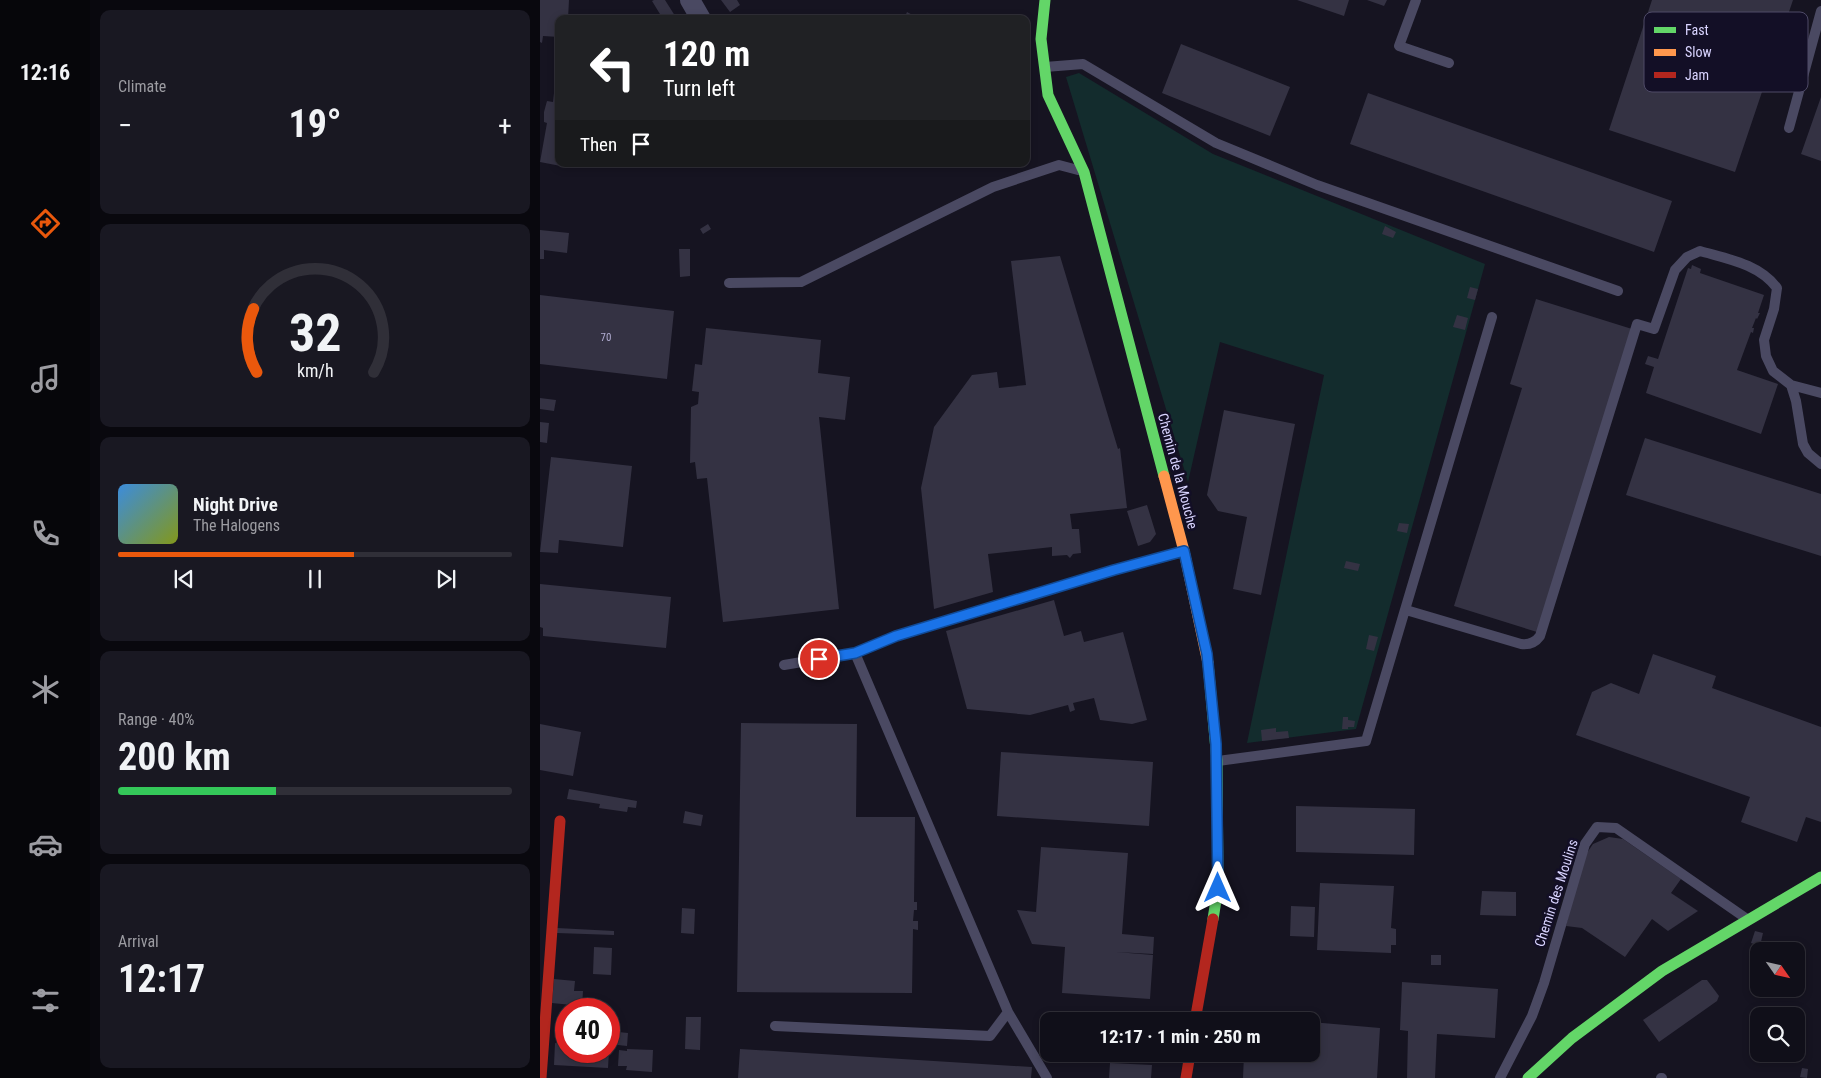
<!DOCTYPE html>
<meta charset="utf-8">
<style>
body{margin:0;font-family:"Roboto Condensed",sans-serif;background:#191822;color:#f1f3f6;height:100vh;display:flex;flex-direction:column;font-size:19px;white-space:nowrap}
*{box-sizing:border-box;margin:0}
p{font-size:16px;color:#9c9ca2}
.icon{flex:none;width:28px;height:28px;fill:none;stroke:currentColor;stroke-width:2;stroke-linecap:round;stroke-linejoin:round}
.map{position:relative;flex:1;overflow:hidden}
.side{display:flex;flex-direction:column;gap:10px;padding:10px;background:#09080e;width:450px}
.side>*{flex:none}
.hud{position:absolute;left:15px;top:15px;width:475px;height:152px;border-radius:10px;box-shadow:0 2px 8px #0003,0 0 0 1px #302f38;background:#202124;color:#fff;overflow:hidden}
.needle{width:32px;rotate:124deg}
.buttons{position:absolute;left:1210px;top:942px;display:grid;gap:10px}
.buttons a{display:grid;place-items:center;width:55px;height:55px;border-radius:10px;background:#100f19;box-shadow:0 2px 8px #0003,0 0 0 1px #302f38;font-size:25px}
.speed{position:absolute;left:15px;top:998px;display:flex;gap:10px;font-size:25px;font-weight:700;text-align:center}
.speed>*{display:grid;place-content:center;width:65px;height:65px;border-radius:50%;background:#100f19;box-shadow:0 2px 8px #0003,0 0 0 1px #302f38;line-height:1}
.speed .limit{border:8px solid #d22;background:#fff;color:#111}
.pin{position:absolute;display:grid;place-items:center;width:42px;height:42px;color:#fff;margin:-21px;border:2px solid #fff;border-radius:50%;box-shadow:0 1px 5px #0007}
.me{position:absolute;width:55px;margin:-28px;rotate:0deg;stroke-linejoin:round;filter:drop-shadow(0 0 4px #0008)}
.turn{display:flex;align-items:center;gap:18px;height:105px;padding:0 25px;font-size:22px}
.turn .icon{width:65px;height:65px;stroke-width:2.5}
.turn b{display:block;font-size:35px;line-height:42px}
.then{display:flex;align-items:center;height:48px;padding:0 25px;background:#0003;gap:10px;font-size:19px}
.big{font-size:38px;font-weight:700;line-height:1.1}
.side .tile{flex:1;display:flex;flex-direction:column;justify-content:center;gap:8px;min-width:0;padding:0 18px;border-radius:10px;background:#191822}
.side .dial{align-items:center;gap:0}
.dial svg{height:130px;overflow:visible;fill:none;stroke:#302f38;stroke-width:7;stroke-linecap:round;text-anchor:middle}
.dial text{fill:#f1f3f6;stroke:none}
.song{display:flex;align-items:center;gap:15px}
.cover{width:60px;height:60px;border-radius:8px;background:linear-gradient(135deg,hsl(210 70% 55%),hsl(70 70% 35%))}
.played{height:5px;border-radius:2px;background:linear-gradient(90deg,#ea580c 60%,#302f38 60%)}
.keys{display:flex;justify-content:space-around;direction:ltr}
.heat{display:flex;justify-content:space-between;align-items:center;font-size:28px;direction:ltr}
.charge{height:8px;border-radius:4px;background:linear-gradient(90deg,#34c759 40%,#302f38 0)}
.trip{position:absolute;left:500px;top:1012px;width:280px;height:50px;border-radius:10px;background:#100f19;box-shadow:0 2px 8px #0003,0 0 0 1px #302f38;font-weight:700;line-height:50px;text-align:center}
main{display:flex;flex:1;min-height:0}
.menu{display:flex;flex-direction:column;width:90px;justify-content:space-around;align-items:center;background:#06060a;color:#9c9ca2}
.menu .icon{width:35px;height:35px}
.menu .current{color:#ea580c}
.menu b{font-size:22px;color:#f1f3f6}
.map>svg:first-child{display:block}
.green{fill:#132c2d}
.building{fill:#343243}
.lines{fill:none;stroke-linecap:round;stroke-linejoin:round}
.lane{stroke:#4a4962;stroke-width:10}
.street{stroke:#4a4962;stroke-width:20}
.fast{stroke:#63d668;stroke-width:11}
.slow{stroke:#ff974d;stroke-width:11}
.jam{stroke:#b3261e;stroke-width:11}
.route-casing{stroke:#114b97;stroke-width:12}
.route{stroke:#1a73e8;stroke-width:9}
.labels{text-anchor:middle;stroke-width:5;stroke-linejoin:round;paint-order:stroke}
.number-label{font-size:11px;fill:#b0acd0}
.street-label{font-size:14px;fill:#d9d4ff;stroke:#130f26}
.key{fill:#130f26;stroke:#4e4a67;stroke-width:1}
.key-label{font-size:14px;fill:#d9d4ff}
</style>
<main>
<nav class="menu">
<b>12:16</b>
<svg class="icon current" aria-label="directions" viewBox="0 0 24 24"><path d="M12 3l9 9-9 9-9-9zM9 14v-3h6M13 9l2 2-2 2"/></svg>
<svg class="icon" aria-label="music" viewBox="0 0 24 24"><path d="M9 18V5l10-2v13"/><circle cx="6" cy="18" r="3"/><circle cx="16" cy="16" r="3"/></svg>
<svg class="icon" aria-label="phone" viewBox="0 0 24 24"><path d="M5 4h4l2 5-3 2q2 4 5 5l2-3 5 2v4C11 20 4 13 5 4z"/></svg>
<svg class="icon" aria-label="climate" viewBox="0 0 24 24"><path d="M12 3v18M4 7l16 10M4 17L20 7"/></svg>
<svg class="icon" aria-label="car" viewBox="0 0 24 24"><path d="M5 17H2v-5l4-1 3-4h7l3 4 3 1v5h-3M9 17h6M6 11h13"/><circle cx="7" cy="17" r="2"/><circle cx="17" cy="17" r="2"/></svg>
<svg class="icon" aria-label="filters" viewBox="0 0 24 24"><path d="M4 7h16M4 17h16"/><circle cx="9" cy="7" r="2"/><circle cx="15" cy="17" r="2"/></svg>
</nav>
<section class="side">
<div class="tile"><p>Climate</p>
<div class="heat"><a>−</a><b class="big">19°</b><a>+</a></div>
</div>
<div class="tile dial"><svg viewBox="0 0 100 80">
<path d="M14 69A42 42 0 1 1 86 69"/>
<path d="M14 69A42 42 0 0 1 12 30" stroke="#ea580c"/>
<text x="50" y="56" font-size="32" font-weight="700">32</text>
<text x="50" y="72" font-size="11">km/h</text>
</svg></div>
<div class="tile">
<div class="song"><i class="cover"></i><div><b>Night Drive</b><p>The Halogens</p></div></div>
<div class="played"></div>
<div class="keys"><svg class="icon" aria-label="previous" viewBox="0 0 24 24"><path d="M18 5L8 12l10 7zM5 5v14"/></svg><svg class="icon" aria-label="pause" viewBox="0 0 24 24"><path d="M8 5v14M16 5v14"/></svg><svg class="icon" aria-label="next" viewBox="0 0 24 24"><path d="M6 5l10 7-10 7zM19 5v14"/></svg></div>
</div>
<div class="tile"><p>Range · 40%</p><b class="big">200 km</b><div class="charge"></div></div>
<div class="tile"><p>Arrival</p><b class="big">12:17</b></div>
</section>
<div class="map">
<svg width="1281" height="1078" viewBox="0 0 1281 1078">
<rect width="100%" height="100%" fill="#161421"/>
<!-- green -->
<path class="green" d="M 539,73 L 673,154 L 945,264 L 816,729 L 707,743 L 784,375 L 680,342 L 648,482 L 526,77 Z"/>
<!-- building -->
<path class="building" d="M 0,0 L 29,0 L 28,19 L 19,19 L 19,37 L 3,36 L 2,43 L 0,42 Z
M 114,0 L 125,0 L 137,19 L 123,19 L 112,1 Z
M 181,0 L 197,0 L 200,5 L 190,12 Z
M 757,0 L 809,0 L 804,16 Z
M 827,0 L 847,0 L 844,6 Z
M 1112,0 L 1253,0 L 1195,172 L 1069,130 Z
M 367,12 L 380,19 L 364,19 Z
M 641,44 L 750,87 L 730,136 L 622,93 Z
M 14,93 L 19,93 L 19,164 L 27,164 L 26,167 L 0,162 L 7,123 L 4,122 L 4,112 L 7,101 L 13,102 Z
M 828,93 L 1132,201 L 1114,252 L 810,144 Z
M 1281,97 L 1281,161 L 1261,154 Z
M 168,224 L 171,229 L 163,234 L 160,229 Z
M 845,226 L 856,232 L 853,238 L 842,234 Z
M 0,230 L 29,233 L 27,253 L 4,250 L 4,259 L 0,259 Z
M 139,249 L 150,249 L 150,276 L 140,277 Z
M 520,256 L 578,449 L 580,448 L 587,508 L 530,514 L 532,529 L 539,529 L 541,553 L 533,554 L 530,558 L 527,555 L 512,556 L 512,547 L 448,554 L 453,592 L 394,609 L 381,488 L 394,427 L 432,375 L 457,372 L 459,388 L 486,385 L 471,261 Z
M 1152,265 L 1161,269 L 1160,273 L 1224,295 L 1218,313 L 1220,313 L 1217,319 L 1216,318 L 1212,328 L 1214,328 L 1213,333 L 1211,332 L 1197,370 L 1238,384 L 1221,434 L 1106,393 L 1114,367 L 1105,364 L 1108,356 L 1118,359 L 1148,268 L 1151,269 Z
M 930,287 L 938,289 L 935,300 L 927,298 Z
M 0,295 L 134,311 L 127,379 L 0,364 Z
M 996,299 L 1092,329 L 997,632 L 914,606 L 982,388 L 970,384 Z
M 917,315 L 928,318 L 925,330 L 913,327 Z
M 166,328 L 281,340 L 278,373 L 310,377 L 305,420 L 279,417 L 299,609 L 183,622 L 167,478 L 157,479 L 155,462 L 150,463 L 151,407 L 158,404 L 159,392 L 152,391 L 155,364 L 162,365 Z
M 0,398 L 16,400 L 14,411 L 0,409 Z
M 684,410 L 755,424 L 721,595 L 693,589 L 707,517 L 678,511 L 667,495 Z
M 0,422 L 9,423 L 7,443 L 0,442 Z
M 1105,438 L 1281,494 L 1281,556 L 1086,495 Z
M 11,457 L 92,466 L 83,547 L 19,540 L 18,553 L 0,552 Z
M 607,505 L 616,534 L 610,542 L 598,546 L 587,511 Z
M 859,523 L 869,524 L 867,533 L 857,531 Z
M 806,561 L 820,564 L 818,571 L 804,568 Z
M 0,584 L 131,597 L 126,648 L 3,636 L 3,628 L 0,627 Z
M 514,600 L 524,636 L 541,631 L 544,642 L 583,632 L 607,720 L 592,724 L 560,720 L 554,698 L 533,703 L 535,710 L 530,712 L 528,705 L 490,715 L 427,709 L 406,631 Z
M 829,635 L 838,637 L 834,651 L 826,649 Z
M 1113,654 L 1176,676 L 1172,688 L 1281,727 L 1281,822 L 1266,817 L 1257,842 L 1201,822 L 1210,797 L 1036,735 L 1052,692 L 1071,683 L 1099,694 Z
M 803,717 L 808,717 L 808,720 L 815,721 L 814,727 L 808,727 L 808,729 L 802,729 Z
M 201,723 L 317,724 L 316,817 L 375,817 L 374,902 L 377,902 L 377,910 L 374,910 L 373,921 L 378,921 L 378,930 L 373,929 L 372,993 L 197,992 Z
M 0,724 L 41,732 L 33,776 L 0,770 Z
M 736,728 L 736,732 L 748,731 L 749,738 L 722,741 L 721,730 Z
M 461,752 L 613,762 L 609,826 L 457,816 Z
M 29,789 L 97,801 L 96,808 L 88,807 L 87,812 L 59,808 L 60,804 L 27,799 Z
M 756,806 L 875,809 L 874,855 L 756,852 Z
M 145,811 L 163,815 L 161,826 L 143,823 Z
M 1069,837 L 1083,839 L 1141,879 L 1131,893 L 1158,911 L 1128,931 L 1112,919 L 1085,957 L 1042,928 L 1026,926 L 1042,860 L 1053,844 Z
M 501,847 L 588,853 L 582,934 L 614,937 L 613,954 L 576,952 L 613,955 L 610,999 L 522,993 L 525,947 L 492,944 L 477,910 L 496,912 Z
M 780,883 L 854,886 L 851,928 L 856,929 L 856,945 L 851,945 L 851,953 L 777,950 Z
M 942,891 L 976,892 L 976,916 L 940,915 Z
M 751,906 L 775,907 L 774,937 L 750,936 Z
M 142,908 L 155,909 L 154,934 L 141,933 Z
M 17,928 L 74,931 L 74,935 L 17,933 Z
M 1215,931 L 1223,933 L 1220,946 L 1211,943 Z
M 54,947 L 72,948 L 71,975 L 53,974 Z
M 891,955 L 901,955 L 901,965 L 891,965 Z
M 14,979 L 35,981 L 34,991 L 43,991 L 42,1006 L 12,1003 Z
M 1162,980 L 1167,980 L 1179,996 L 1177,1001 L 1119,1042 L 1103,1020 Z
M 862,982 L 958,989 L 955,1038 L 897,1034 L 895,1078 L 867,1078 L 868,1031 L 860,1030 Z
M 146,1017 L 161,1017 L 160,1050 L 145,1049 Z
M 708,1017 L 740,1020 L 740,1021 L 707,1021 Z
M 771,1022 L 840,1028 L 837,1078 L 703,1078 L 704,1054 L 771,1054 Z
M 69,1031 L 88,1033 L 87,1046 L 69,1044 Z
M 15,1043 L 26,1044 L 26,1051 L 69,1051 L 68,1068 L 14,1065 Z
M 87,1049 L 113,1050 L 112,1072 L 86,1070 L 87,1066 L 78,1066 L 79,1050 L 87,1051 Z
M 200,1049 L 492,1067 L 491,1078 L 198,1078 Z
M 570,1063 L 612,1065 L 611,1078 L 569,1078 Z
M 1262,1068 L 1268,1069 L 1267,1078 L 1260,1077 Z"/>
<g class="lines">
<!-- lane -->
<path class="lane" d="M 876,0 L 859,46 L 909,63
M 505,67 L 543,64 L 676,143 L 777,185 L 1078,291
M 1249,128 L 1281,11
M 189,283 L 261,282 L 453,187 L 519,165 L 538,170
M 1251,385 L 1281,393
M 866,610 L 981,644 C 989,645 995,643 1000,636 L 1097,324 L 1114,329 L 1135,270 L 1147,257 L 1160,251 C 1188,259 1219,264 1237,288 L 1234,309 L 1224,340 L 1226,356 L 1233,371 L 1251,385 L 1256,401 L 1263,444 L 1268,453 L 1281,464
M 244,665 L 315,653 L 356,636 L 574,570 L 643,552
M 678,761 L 826,741 L 952,317
M 468,1012 L 507,1078
M 235,1026 L 450,1036 L 468,1012 L 315,653
M 960,1078 L 992,1016 L 1004,983 L 1045,844 L 1057,827 L 1076,828 L 1207,919
M 1121,1078 L 1122,1078"/>
<!-- street -->
<path class="street" d="M 150,0 L 161,19"/>
<!-- fast -->
<path class="fast" d="M 505,0 L 501,39 L 508,95 L 544,172 L 624,476
M 668,663 L 677,761 L 678,888 L 673,919
M 988,1078 L 1032,1038 L 1122,971 L 1281,877"/>
<!-- slow -->
<path class="slow" d="M 624,476 L 644,551 L 668,663"/>
<!-- jam -->
<path class="jam" d="M 655,1021 L 673,919
M 1,1078 L 20,821
M 646,1078 L 650,1054"/>
</g>
<g class="lines">
<!-- route casing -->
<g class="route-casing">
<path id="route" d="M 279,659 L 315,653 L 356,636 L 574,570 L 644,551 L 667,654 L 676,744 L 678,888"/>
</g>
<!-- route -->
<use href="#route" class="route"/>
</g>
<g class="labels">
<!-- number labels -->
<g class="number-label">
<text x="66" y="341">70</text>
</g>
<!-- street labels -->
<g class="street-label">
<text transform="translate(638 471) rotate(75)" y="5">Chemin de la Mouche</text>
<text transform="translate(1016 893) rotate(-72)" y="5">Chemin des Moulins</text>
</g>
</g>
<!-- legend -->
<rect x="1104" y="12" width="164" height="80" rx="8" class="key"/>
<rect x="1114" y="27" width="22" height="6" fill="#63d668"/>
<rect x="1114" y="49" width="22" height="7" fill="#ff974d"/>
<rect x="1114" y="72" width="22" height="6" fill="#b3261e"/>
<g class="key-label">
<text x="1145" y="35">Fast</text>
<text x="1145" y="57">Slow</text>
<text x="1145" y="80">Jam</text>
</g>
</svg>
<div class="buttons">
<a><svg class="needle" viewBox="-14 -14 28 28"><path d="M0-13l5 13h-10z" fill="#e53935"/><path d="M0 13l5-13h-10z" fill="#9c9ca2"/></svg></a>
<a><svg class="icon" aria-label="search" viewBox="0 0 24 24"><circle cx="10" cy="10" r="6"/><path d="M15 15l6 6"/></svg></a>
</div>
<div class="speed"><div class="limit">40</div></div>
<div class="pin" style="left:279px;top:659px;background:#d93025"><svg class="icon" aria-label="arrive" viewBox="0 0 24 24"><path d="M6 21V4h12l-3 4 3 4H6"/></svg></div>
<svg class="me" style="left:678px;top:888px" viewBox="-20 -20 40 40"><path d="M0-17L14 15 0 8-14 15z" fill="#1a73e8" stroke="#fff" stroke-width="4"/></svg>
<div class="trip">12:17 · 1 min · 250 m</div>
<div class="hud">
<div class="turn"><svg class="icon" aria-label="left" viewBox="0 0 24 24"><path d="M17 20v-9H6M10 6l-5 5 5 5"/></svg><div><b>120 m</b>Turn left</div></div>
<div class="then">Then<svg class="icon" aria-label="arrive" viewBox="0 0 24 24"><path d="M6 21V4h12l-3 4 3 4H6"/></svg></div>
</div>
</div>
</main>
